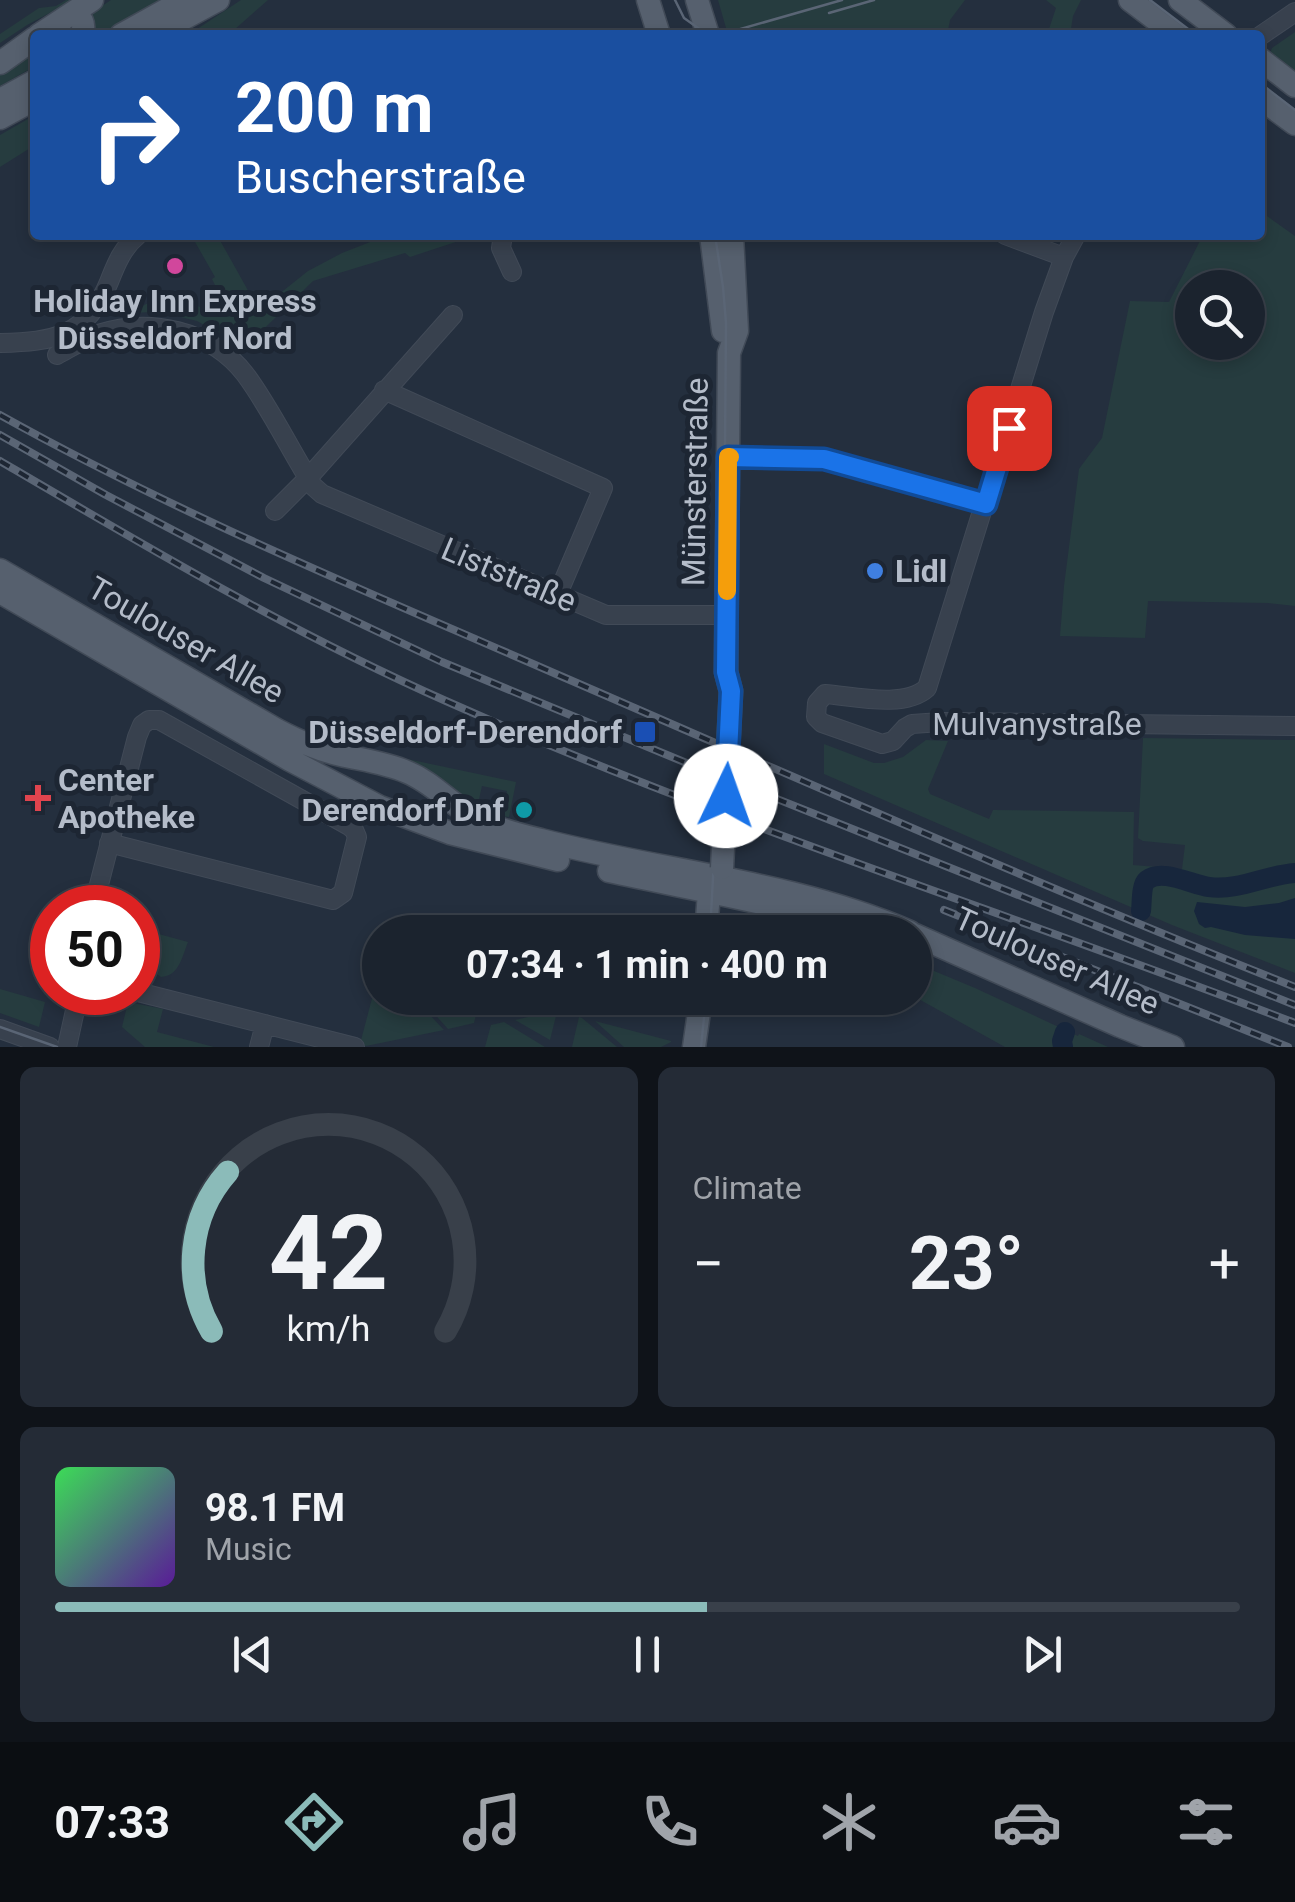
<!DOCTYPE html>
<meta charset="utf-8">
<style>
body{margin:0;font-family:Roboto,sans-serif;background:#242b36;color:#f1f3f6;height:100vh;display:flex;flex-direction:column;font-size:38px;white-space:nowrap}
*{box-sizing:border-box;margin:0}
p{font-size:32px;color:#a0a4aa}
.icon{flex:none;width:55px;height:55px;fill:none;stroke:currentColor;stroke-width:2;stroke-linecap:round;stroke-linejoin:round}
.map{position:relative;height:1047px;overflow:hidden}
.sheet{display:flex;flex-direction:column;gap:20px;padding:20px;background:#0f1319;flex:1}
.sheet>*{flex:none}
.top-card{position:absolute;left:30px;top:30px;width:1235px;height:210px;border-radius:10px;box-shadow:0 5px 15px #0003,0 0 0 2px #39404a;background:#1a4fa0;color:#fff;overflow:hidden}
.tools{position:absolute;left:1175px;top:270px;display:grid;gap:20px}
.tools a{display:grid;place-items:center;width:90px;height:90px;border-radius:50%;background:#1b232e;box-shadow:0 5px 15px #0003,0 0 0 2px #39404a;font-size:50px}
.speed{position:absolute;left:30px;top:885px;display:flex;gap:20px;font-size:50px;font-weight:700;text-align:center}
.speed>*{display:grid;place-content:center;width:130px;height:130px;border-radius:50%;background:#1b232e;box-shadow:0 5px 15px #0003,0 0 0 2px #39404a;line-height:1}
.speed .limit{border:15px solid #d22;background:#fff;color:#111}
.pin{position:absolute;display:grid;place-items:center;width:85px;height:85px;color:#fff;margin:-42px;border-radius:20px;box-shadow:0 5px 15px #0006}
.me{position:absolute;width:110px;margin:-55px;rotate:3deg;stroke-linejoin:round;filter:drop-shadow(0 0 8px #0008)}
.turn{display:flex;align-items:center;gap:35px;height:210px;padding:0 40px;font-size:45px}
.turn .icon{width:130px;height:130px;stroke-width:2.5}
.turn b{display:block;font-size:70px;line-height:85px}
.big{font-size:75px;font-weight:700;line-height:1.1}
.sheet .tile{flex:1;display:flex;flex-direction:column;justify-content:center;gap:15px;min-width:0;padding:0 35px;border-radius:15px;background:#242b36}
.sheet .dial{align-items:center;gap:0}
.dial svg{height:260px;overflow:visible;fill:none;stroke:#39404a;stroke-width:7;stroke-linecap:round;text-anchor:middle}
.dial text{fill:#f1f3f6;stroke:none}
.song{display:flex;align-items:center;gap:30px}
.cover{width:120px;height:120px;border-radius:15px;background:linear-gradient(135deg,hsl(130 70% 55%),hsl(270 70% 35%))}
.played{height:10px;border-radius:5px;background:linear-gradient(90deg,#8bbbb9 55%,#39404a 55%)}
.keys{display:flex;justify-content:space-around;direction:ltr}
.heat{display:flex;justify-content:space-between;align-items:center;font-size:55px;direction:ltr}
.sheet .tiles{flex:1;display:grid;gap:20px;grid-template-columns:1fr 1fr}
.tile:last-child{grid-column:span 2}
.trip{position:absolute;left:362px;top:915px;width:570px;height:100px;border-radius:50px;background:#1b232e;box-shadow:0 5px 15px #0003,0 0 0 2px #39404a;font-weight:700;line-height:100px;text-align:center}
.tab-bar{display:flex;height:160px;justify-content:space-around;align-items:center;background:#0b0e12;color:#a0a4aa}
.tab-bar .icon{width:70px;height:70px}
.tab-bar .active{color:#8bbbb9}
.tab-bar b{font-size:45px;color:#f1f3f6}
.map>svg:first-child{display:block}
.green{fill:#263c3f;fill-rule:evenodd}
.water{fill:#17263c}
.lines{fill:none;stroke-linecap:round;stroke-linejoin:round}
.river{stroke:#17263c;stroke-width:20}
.minor-casing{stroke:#414a57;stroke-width:20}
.major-casing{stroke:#414a57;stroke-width:25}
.minor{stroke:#38414e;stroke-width:18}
.major{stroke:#56606e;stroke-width:22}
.tram{stroke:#5a6575;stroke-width:2.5}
.rail-casing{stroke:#5a6575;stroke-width:8}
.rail{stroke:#1d2633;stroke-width:4;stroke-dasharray:11;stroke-linecap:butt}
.major-bridge-casing{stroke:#414a57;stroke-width:25;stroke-linecap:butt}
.major-bridge{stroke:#56606e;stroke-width:22}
.route-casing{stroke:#114b97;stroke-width:25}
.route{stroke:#1a73e8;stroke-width:18}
.slow{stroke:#f59e0b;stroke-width:18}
.hotel-dot{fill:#d1479c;stroke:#1d2633;stroke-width:4}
.shop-dot{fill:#3f7fe0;stroke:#1d2633;stroke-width:4}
.transit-dot{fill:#1a4fb4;stroke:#1d2633;stroke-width:4}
.health-dot{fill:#e0444e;stroke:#1d2633;stroke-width:4}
.culture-dot{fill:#0f9aa8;stroke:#1d2633;stroke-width:4}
.labels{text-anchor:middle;stroke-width:10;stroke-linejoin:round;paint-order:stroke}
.poi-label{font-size:32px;font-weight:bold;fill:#b4bcc9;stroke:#1d2633;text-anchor:start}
.street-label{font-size:32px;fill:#b4bcc9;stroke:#1d2633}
</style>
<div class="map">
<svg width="1295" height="1047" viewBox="0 0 1295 1047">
<rect width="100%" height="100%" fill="#242f3e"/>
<!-- green -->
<path class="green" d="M 66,0 L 74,0 L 27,25 L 0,43 L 0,34 L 39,8 L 56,6 Z
M 111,0 L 166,0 L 103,35 L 88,35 L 87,16 Z
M 241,0 L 268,0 L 234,30 L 236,35 L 188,35 Z
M 718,0 L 965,0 L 950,20 L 947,35 L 728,35 Z
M 1046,0 L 1081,0 L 1073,16 L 1070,35 L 1047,35 L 1056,8 Z
M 1295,32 L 1295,74 L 1270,53 L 1272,48 Z
M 35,50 L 35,66 L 0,86 L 0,74 Z
M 35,115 L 35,145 L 0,167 L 0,135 Z
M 1260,211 L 1295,236 L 1295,606 L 1268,603 L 1148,601 L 1145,638 L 1060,636 L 1064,586 L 1079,469 L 1102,438 L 1130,301 L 1169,302 L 1203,235 L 1260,235 ZM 1192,288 L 1248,288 L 1248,342 L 1192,342 Z
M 191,235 L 217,235 L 259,310 L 308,271 L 342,253 L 388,235 L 477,235 L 410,257 L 405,253 L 313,281 L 240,352 L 224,338 L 223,332 L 219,333 L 197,321 L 168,314 L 152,312 L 110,314 L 140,307 L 159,298 L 166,309 L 193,297 L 199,307 L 220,295 L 212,279 L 215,277 Z
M 1143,738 L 1295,740 L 1295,973 L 1172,925 L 824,774 L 824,744 L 874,763 L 884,763 L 903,757 L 926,740 L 948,741 L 928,789 L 930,794 L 989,819 L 993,810 L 1134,812 L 1133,865 L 1182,869 L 1185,845 L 1143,841 L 1138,838 Z
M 393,756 L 516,782 L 509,817 L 502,816 L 507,791 L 482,786 L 477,808 Z
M 747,915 L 827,932 L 756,932 L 752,931 L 752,932 L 732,932 L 734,925 Z
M 155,933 L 188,942 C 182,957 179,976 161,977 L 150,969 L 148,960 Z
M 915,963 L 975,988 L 1078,1036 L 1079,1034 L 1108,1047 L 1005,1047 L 915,997 Z
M 379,972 L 380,998 L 414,998 L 444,1030 L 366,1046 L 360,1044 Z
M 0,989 L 45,1002 L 39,1027 L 0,1013 Z
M 420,998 L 463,998 L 478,1007 L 474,1023 L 448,1029 Z
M 498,998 L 501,998 L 545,1008 L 510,1017 L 495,1007 Z
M 128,1002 L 163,1009 L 157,1032 L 214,1047 L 145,1047 L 122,1027 Z
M 554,1011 L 557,1012 L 550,1040 L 515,1020 Z
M 579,1017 L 582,1018 L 617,1047 L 572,1047 Z
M 595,1021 L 671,1041 L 671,1042 L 661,1047 L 624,1047 Z
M 504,1022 L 545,1047 L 485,1047 L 491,1025 Z"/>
<!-- water -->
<path class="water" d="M 1295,898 L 1295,939 L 1245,935 L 1211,927 L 1205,928 L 1199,924 L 1194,911 L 1197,902 L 1245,907 L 1279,903 Z"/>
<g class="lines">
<!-- river -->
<path class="river" d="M 1141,911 C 1142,903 1141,885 1147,880 C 1163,868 1192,885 1209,887 C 1239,891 1266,875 1295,873
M 1063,1047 L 1062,1041 L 1065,1032"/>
<!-- minor casing -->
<g class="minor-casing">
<path id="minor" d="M 1260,36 L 1295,12
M 503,235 L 501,248 L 512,272
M 1005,235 L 1064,257
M 1076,235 L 1064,257 L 1044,312 L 927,688 C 904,709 853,696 825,694 L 817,703 L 816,717 L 822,723 L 882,744 L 893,741 L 905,728 L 912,724 L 941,722 L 1295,726
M 0,343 C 54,342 87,336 109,282 C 116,264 123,247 138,235
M 57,355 C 70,348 84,339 98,334 C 149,317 211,330 245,374 C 271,409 290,450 313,486 L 322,494 L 606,615 L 726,615
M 384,390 L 603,488 L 557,596
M 728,457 L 824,459 L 986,504
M 275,511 L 308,478 L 453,315
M 93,908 L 137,737 L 142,725 L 149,720 L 159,720 L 349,826 L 354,830 L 357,837 L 343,893 L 333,900 L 109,843
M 138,992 L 355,1047
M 0,1029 L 50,1047
M 67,1047 L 79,992
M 259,1047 L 265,1024"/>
</g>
<!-- major casing -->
<g class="major-casing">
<path id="major" d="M 648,0 L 659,35
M 697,0 L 708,35
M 1130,0 L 1176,35
M 1180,0 L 1226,35
M 71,14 C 82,15 86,25 81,35
M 39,35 L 92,0
M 121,35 L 184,0
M 153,35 L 218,0
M 1260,59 L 1295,86
M 0,63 L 35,38
M 1260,98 L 1295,124
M 0,100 L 35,81
M 0,118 L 35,99
M 711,235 L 723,331
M 0,570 L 277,730 C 298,741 318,750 341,755 C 363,760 386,763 407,772 C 429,781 444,797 463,810 C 485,826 515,834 541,840 C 664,872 792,881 910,932
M 0,592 L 290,760 L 380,807 L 450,833 L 558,860
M 726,672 L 729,353 L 737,331 L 732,235
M 609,871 C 696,890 784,904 868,932
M 706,932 L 710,879
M 915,935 L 1120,1026 L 1173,1047
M 694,1047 L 701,998"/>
</g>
<!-- minor -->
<use href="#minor" class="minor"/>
<!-- major -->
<use href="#major" class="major"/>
<!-- tram -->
<path class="tram" d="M 675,0 L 684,18 L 708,35
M 1150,0 L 1196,35
M 829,13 L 874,0
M 696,28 L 707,33 L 723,34 L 842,0
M 1260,83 L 1295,110
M 710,932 L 723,699 L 726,323 L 723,287 L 715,235
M 0,1027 L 57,1047
M 701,1047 L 706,998"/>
<!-- rail casing -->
<g class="rail-casing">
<path id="rail" d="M 0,415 C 181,516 373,594 563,677 C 806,782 1048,889 1295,987
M 0,435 L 106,495 L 264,578 L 442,662 L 689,764 L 1295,1005
M 0,461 C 145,546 292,633 446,701 C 723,824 1013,914 1295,1023
M 944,910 L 1288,1047"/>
</g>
<!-- rail -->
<use href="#rail" class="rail"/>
<!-- major-bridge casing -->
<g class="major-bridge-casing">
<path id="major-bridge" d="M 722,868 L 731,691 L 726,672"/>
</g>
<!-- major-bridge -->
<use href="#major-bridge" class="major-bridge"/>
</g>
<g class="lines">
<!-- route casing -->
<g class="route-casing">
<path id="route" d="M 726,796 L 731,691 L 726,672 L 728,457 L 824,459 L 986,504 L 1009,428"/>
</g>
<!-- route -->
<use href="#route" class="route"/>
<!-- slow -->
<path class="slow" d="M 727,591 L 728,457 L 730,457"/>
</g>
<!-- markers -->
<circle class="hotel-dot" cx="175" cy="266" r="10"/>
<circle class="shop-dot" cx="875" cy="571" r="10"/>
<rect class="transit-dot" x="633" y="720" width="24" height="24" rx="5"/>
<path class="health-dot" d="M33 783h10v10h10v10h-10v10h-10v-10h-10v-10h10z"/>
<circle class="culture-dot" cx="524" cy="810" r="10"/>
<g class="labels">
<!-- poi labels -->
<g class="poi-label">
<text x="175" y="312" text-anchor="middle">Holiday Inn Express<tspan x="175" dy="37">Düsseldorf Nord</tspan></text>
<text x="895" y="582">Lidl</text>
<text x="622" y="743" text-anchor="end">Düsseldorf-Derendorf</text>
<text x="58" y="791">Center<tspan x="58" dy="37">Apotheke</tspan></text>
<text x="504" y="821" text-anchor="end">Derendorf Dnf</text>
</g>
<!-- street labels -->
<g class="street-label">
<text transform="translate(695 482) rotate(-89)" y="11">Münsterstraße</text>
<text transform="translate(509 575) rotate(23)" y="11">Liststraße</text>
<text transform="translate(186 640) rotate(30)" y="11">Toulouser Allee</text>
<text x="1037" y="735">Mulvanystraße</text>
<text transform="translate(1057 961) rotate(24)" y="11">Toulouser Allee</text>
</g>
</g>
</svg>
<div class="tools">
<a><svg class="icon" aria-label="search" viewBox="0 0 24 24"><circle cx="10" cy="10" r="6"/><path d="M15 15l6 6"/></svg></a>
</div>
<div class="speed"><div class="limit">50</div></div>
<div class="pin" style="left:1009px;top:428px;background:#d93025"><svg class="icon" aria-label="arrive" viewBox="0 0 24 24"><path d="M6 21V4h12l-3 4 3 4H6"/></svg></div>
<svg class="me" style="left:726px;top:796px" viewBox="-20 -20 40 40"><circle r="19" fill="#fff"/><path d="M0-13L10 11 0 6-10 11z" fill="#1a73e8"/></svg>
<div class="trip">07:34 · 1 min · 400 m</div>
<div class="top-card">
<div class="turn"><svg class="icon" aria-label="right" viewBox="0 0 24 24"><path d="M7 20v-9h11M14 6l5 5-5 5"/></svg><div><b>200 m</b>Buscherstraße</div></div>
</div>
</div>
<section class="sheet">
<div class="tiles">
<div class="tile dial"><svg viewBox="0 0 100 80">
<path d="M14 69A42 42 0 1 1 86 69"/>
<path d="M14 69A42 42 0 0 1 19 20" stroke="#8bbbb9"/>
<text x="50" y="56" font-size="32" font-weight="700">42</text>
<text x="50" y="72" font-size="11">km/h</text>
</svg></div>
<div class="tile"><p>Climate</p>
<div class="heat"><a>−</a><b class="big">23°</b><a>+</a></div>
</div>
<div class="tile">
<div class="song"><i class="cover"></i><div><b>98.1 FM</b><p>Music</p></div></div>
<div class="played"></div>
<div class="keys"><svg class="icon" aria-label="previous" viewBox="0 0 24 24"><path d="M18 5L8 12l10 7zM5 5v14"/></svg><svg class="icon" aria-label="pause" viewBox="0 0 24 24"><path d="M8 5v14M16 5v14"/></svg><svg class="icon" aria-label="next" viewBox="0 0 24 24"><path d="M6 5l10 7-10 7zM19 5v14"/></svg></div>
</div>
</div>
</section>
<nav class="tab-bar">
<b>07:33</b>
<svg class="icon active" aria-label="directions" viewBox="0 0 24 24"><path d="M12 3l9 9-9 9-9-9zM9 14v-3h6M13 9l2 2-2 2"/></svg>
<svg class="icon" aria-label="music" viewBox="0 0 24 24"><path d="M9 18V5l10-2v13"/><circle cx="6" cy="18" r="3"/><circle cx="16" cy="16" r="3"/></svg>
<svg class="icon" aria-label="phone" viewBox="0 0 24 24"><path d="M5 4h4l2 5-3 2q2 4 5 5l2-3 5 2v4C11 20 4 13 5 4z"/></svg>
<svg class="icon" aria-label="climate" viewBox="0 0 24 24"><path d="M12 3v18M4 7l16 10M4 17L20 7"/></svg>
<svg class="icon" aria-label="car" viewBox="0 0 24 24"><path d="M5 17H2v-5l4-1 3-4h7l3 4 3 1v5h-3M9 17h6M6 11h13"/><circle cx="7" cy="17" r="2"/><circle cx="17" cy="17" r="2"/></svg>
<svg class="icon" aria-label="filters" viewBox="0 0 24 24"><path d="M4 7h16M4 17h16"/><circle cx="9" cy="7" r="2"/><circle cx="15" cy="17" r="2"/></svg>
</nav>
